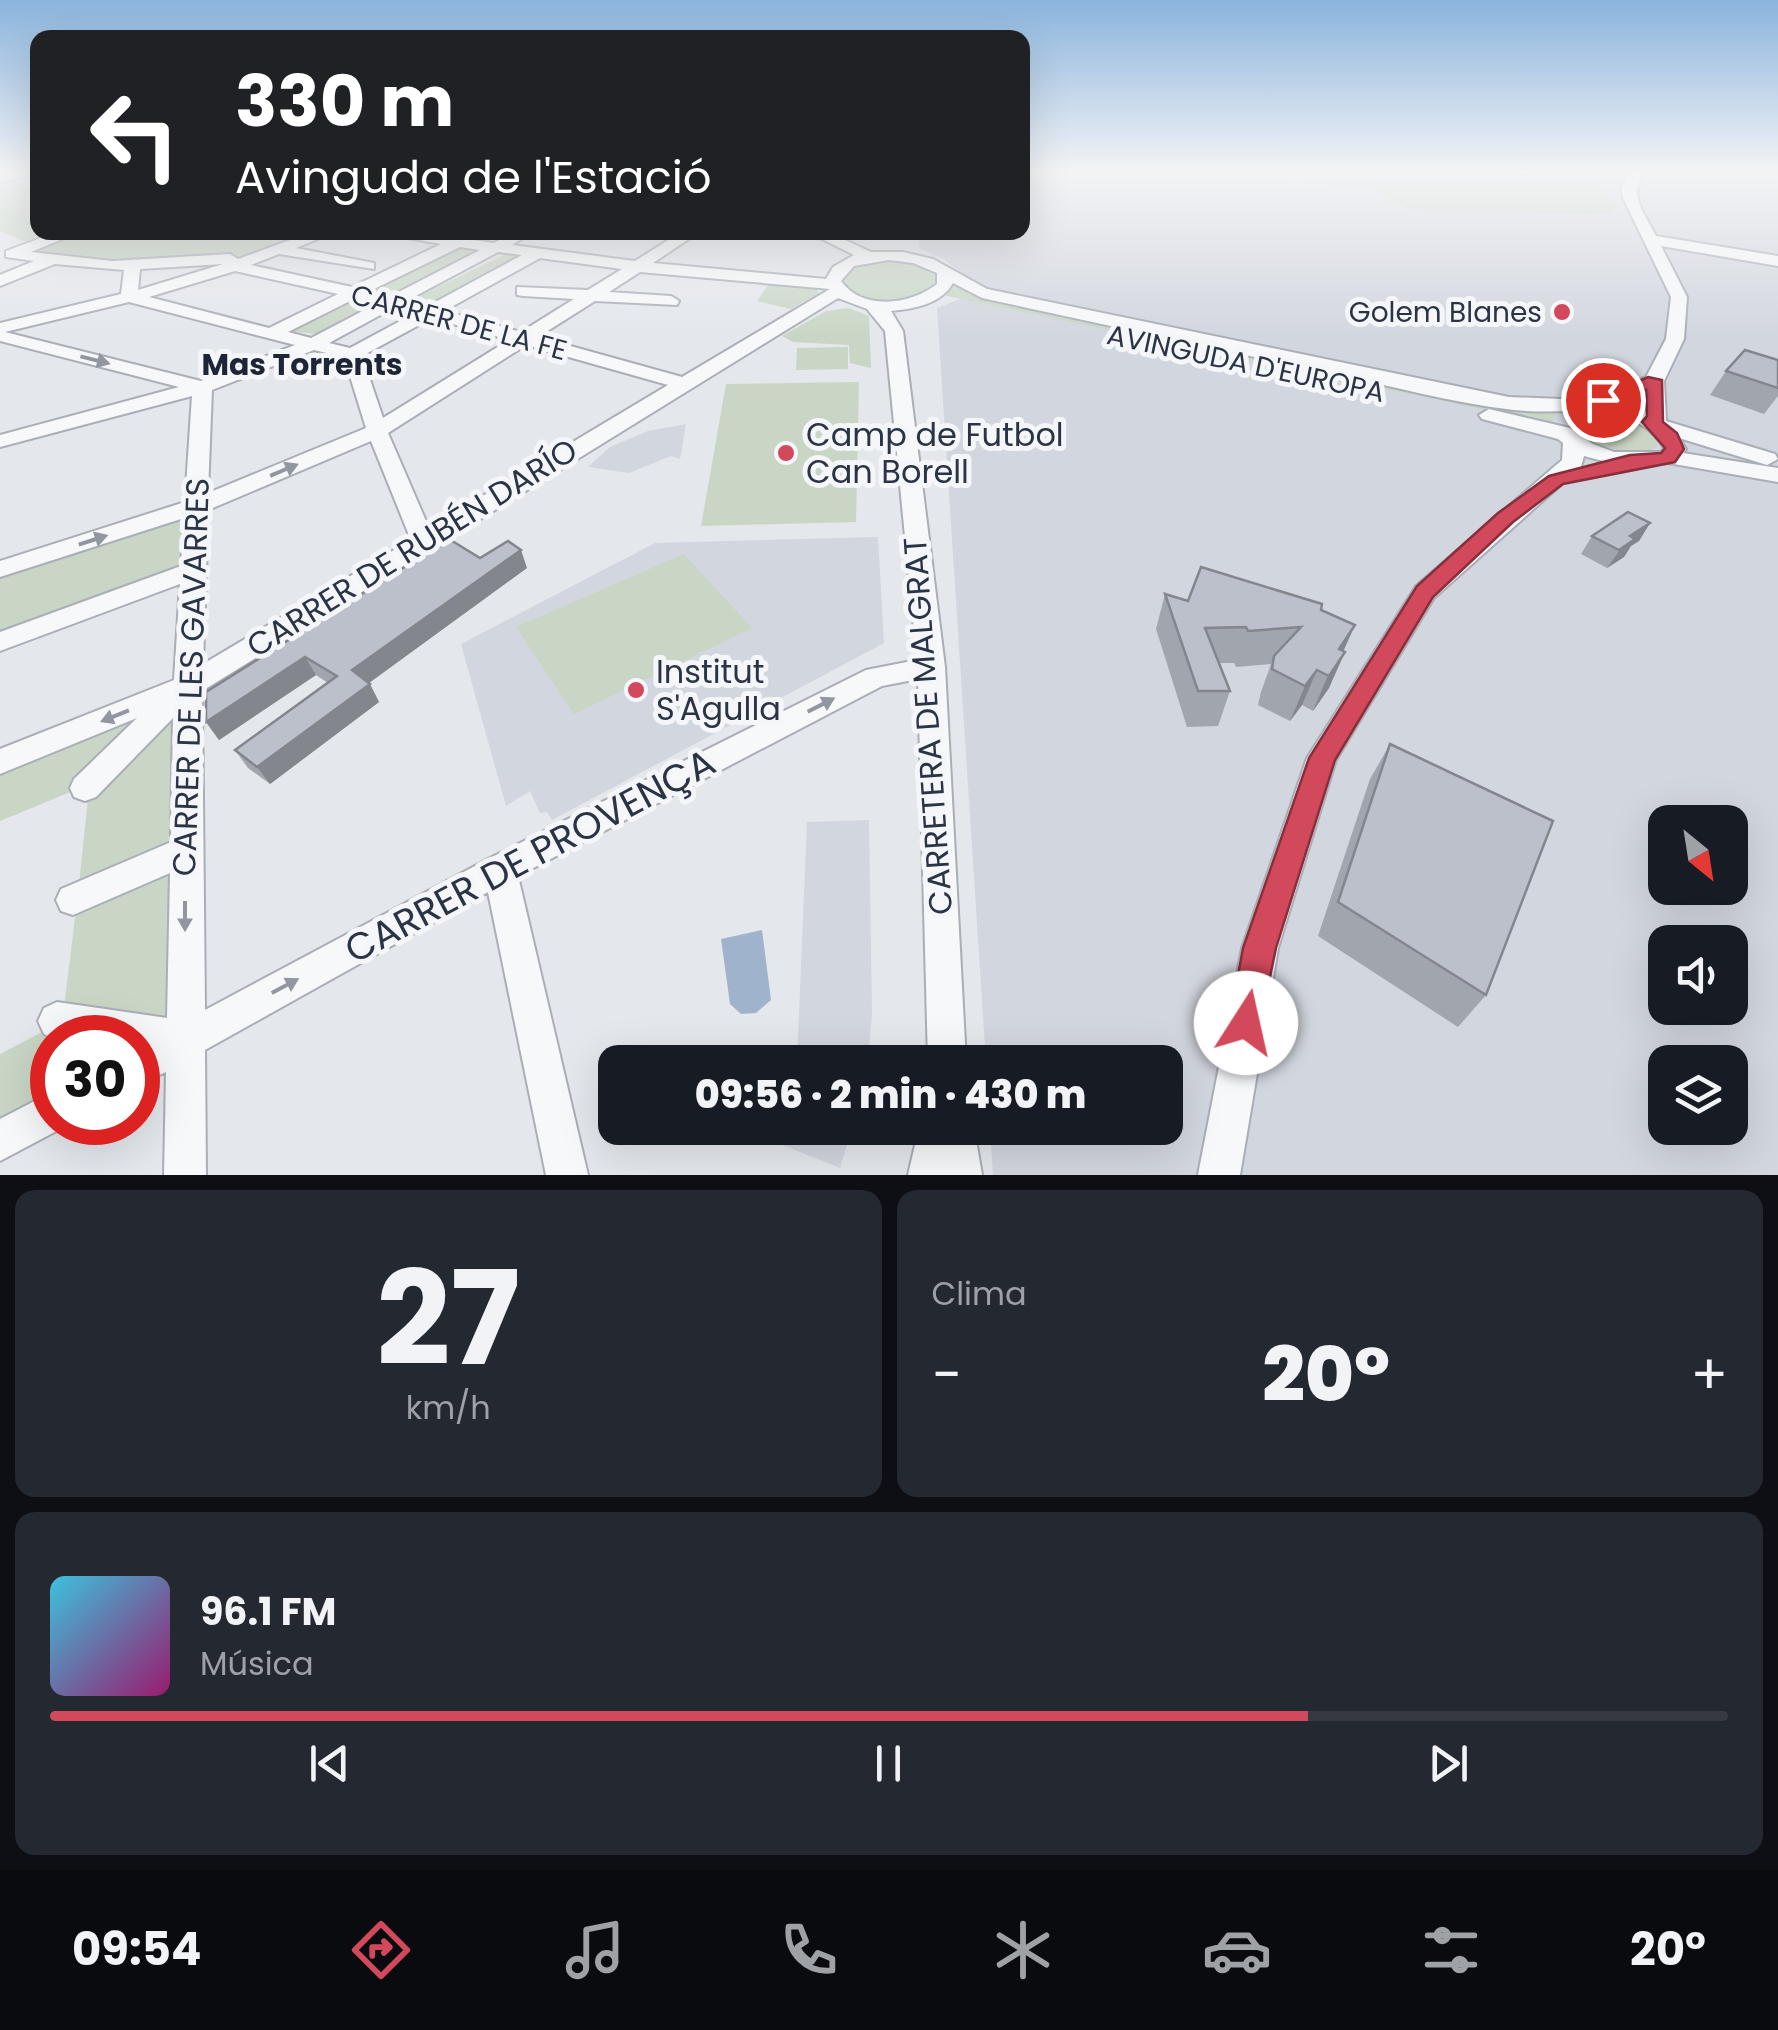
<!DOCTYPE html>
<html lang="es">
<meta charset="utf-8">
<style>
body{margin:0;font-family:Poppins,sans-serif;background:#242831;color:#f1f3f6;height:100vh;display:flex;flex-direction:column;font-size:38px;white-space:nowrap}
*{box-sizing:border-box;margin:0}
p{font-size:32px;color:#9ea1a6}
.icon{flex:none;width:55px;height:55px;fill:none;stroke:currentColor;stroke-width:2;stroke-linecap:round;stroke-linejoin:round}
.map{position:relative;height:1175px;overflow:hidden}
.sheet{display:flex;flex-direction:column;gap:15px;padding:15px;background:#0d0f14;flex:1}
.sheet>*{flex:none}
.guide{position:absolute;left:30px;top:30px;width:1000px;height:210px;border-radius:20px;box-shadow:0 10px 40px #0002;background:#202124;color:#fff;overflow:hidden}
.needle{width:65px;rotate:150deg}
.controls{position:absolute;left:1648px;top:805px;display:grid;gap:20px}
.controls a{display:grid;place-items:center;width:100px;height:100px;border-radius:20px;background:#171b24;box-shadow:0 10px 40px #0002;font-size:50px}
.speed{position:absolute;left:30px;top:1015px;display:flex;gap:20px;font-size:50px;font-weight:700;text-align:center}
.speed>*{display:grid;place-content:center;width:130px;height:130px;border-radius:50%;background:#171b24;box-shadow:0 10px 40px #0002;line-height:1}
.speed .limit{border:15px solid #d22;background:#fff;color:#111}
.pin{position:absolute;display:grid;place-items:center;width:85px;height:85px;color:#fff;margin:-42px;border:5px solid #fff;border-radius:50%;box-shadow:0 2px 10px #0007}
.me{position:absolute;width:110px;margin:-55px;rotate:10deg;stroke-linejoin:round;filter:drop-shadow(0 0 8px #0008)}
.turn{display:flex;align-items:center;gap:35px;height:210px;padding:0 40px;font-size:45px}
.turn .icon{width:130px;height:130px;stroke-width:2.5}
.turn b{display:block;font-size:70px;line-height:85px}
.big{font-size:75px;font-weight:800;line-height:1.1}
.sheet .card{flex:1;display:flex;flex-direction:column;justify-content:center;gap:15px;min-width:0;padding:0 35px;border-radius:20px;background:#242831}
.sheet .dial{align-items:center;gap:0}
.dial b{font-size:130px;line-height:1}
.song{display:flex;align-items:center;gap:30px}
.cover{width:120px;height:120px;border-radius:15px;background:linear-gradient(135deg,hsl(190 70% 55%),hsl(320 70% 35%))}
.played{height:10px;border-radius:5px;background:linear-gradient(90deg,#d1495b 75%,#363941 75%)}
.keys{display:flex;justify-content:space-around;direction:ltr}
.heat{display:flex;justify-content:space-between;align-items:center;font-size:55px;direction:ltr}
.sheet .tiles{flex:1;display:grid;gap:15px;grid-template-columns:1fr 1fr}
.card:last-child{grid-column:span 2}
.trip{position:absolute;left:598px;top:1045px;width:585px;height:100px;border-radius:20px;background:#171b24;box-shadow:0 10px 40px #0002;font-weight:800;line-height:100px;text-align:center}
.dock{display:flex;height:160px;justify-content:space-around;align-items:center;background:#090b0e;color:#9ea1a6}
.dock .icon{width:70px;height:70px}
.dock .selected{color:#d1495b}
.dock b{font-size:45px;color:#f1f3f6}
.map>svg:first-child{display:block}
.built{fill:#d2d6de;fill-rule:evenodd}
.green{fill:#c9d6c5}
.water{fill:#9fb4cc}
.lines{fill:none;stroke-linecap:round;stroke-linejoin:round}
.minor-casing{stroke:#a9aeb7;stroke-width:4}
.minor{fill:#f7f8fa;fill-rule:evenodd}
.wall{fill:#a1a5ae}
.shaded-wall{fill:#83868d}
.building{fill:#bbc0ca;stroke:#83868d;stroke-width:2.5}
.oneway{fill:#9196a0}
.route{fill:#d1495b;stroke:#882f3b;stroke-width:2.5}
.poi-dot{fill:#d1495b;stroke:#f4f6f9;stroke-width:4}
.labels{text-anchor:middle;stroke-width:10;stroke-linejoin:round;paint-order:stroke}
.far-poi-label{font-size:28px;fill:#2b3445;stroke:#f4f6f9;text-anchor:end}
.far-street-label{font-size:28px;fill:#2b3445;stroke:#f4f6f9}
.far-neighbourhood-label{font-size:30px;font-weight:bold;fill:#1d2536;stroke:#f4f6f9}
.poi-label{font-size:32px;fill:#2b3445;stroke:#f4f6f9;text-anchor:start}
.street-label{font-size:32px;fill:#2b3445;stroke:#f4f6f9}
.near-street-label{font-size:38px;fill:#2b3445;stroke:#f4f6f9}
</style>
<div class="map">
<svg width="1778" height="1175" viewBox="0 0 1778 1175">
<rect width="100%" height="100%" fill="#e4e7ec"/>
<!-- built -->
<path class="built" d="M 1023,173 L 1278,173 L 1301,183 L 1374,190 L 1385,195 L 1387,203 L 1401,208 L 1589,215 L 1607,215 L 1617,206 L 1604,193 L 1603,173 L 1778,173 L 1778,1175 L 993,1175 L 990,1128 L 1165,1128 L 1165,1062 L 986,1062 L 937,308 L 983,290 L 942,258 L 920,249 L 919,239 L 927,233 L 1022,232 ZM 1665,822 L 1730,822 L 1730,888 L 1665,888 ZM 1665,942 L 1730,942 L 1730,1008 L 1665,1008 ZM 1665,1062 L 1730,1062 L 1730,1128 L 1665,1128 Z
M 686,424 L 680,459 L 671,456 L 629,473 L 588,467 L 610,447 L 648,431 Z
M 878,537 L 884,643 L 552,820 L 547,812 L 540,813 L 530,791 L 506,806 L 461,644 L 655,543 Z
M 869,820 L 872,1013 L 868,1062 L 797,1062 L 807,822 Z
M 779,1128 L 852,1128 L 840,1168 L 775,1142 Z"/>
<!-- green -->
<path class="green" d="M 1278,173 L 1603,173 L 1604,193 L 1617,206 L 1612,214 L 1589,215 L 1410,209 L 1386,203 L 1385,195 L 1374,190 L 1301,183 Z
M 37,181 L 38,232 L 59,233 L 28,243 L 0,231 L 0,188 Z
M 73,233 L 327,233 L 267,254 L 132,265 L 11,254 Z
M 450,248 L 471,250 L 472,255 L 403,291 L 370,288 Z
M 504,255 L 528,258 L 437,306 L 419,301 L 419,296 Z
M 904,259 L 937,272 L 938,285 C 913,306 867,306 843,285 L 842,276 L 868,261 Z
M 770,283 L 814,287 L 819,293 L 791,309 L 757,301 Z
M 954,284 L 958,284 L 1556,412 L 1552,424 L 943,295 Z
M 356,295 L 376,299 L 376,305 L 319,334 L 283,331 Z
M 849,308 L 869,316 L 871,368 L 850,363 L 849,345 L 793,342 L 782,336 L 826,311 Z
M 848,347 L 848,369 L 796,370 L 797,348 Z
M 859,382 L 856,522 L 701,526 L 726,384 Z
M 1584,413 C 1609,412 1650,417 1658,445 C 1637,467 1585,448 1572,424 Z
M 187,512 L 185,569 L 0,641 L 0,577 Z
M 684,554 L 752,628 L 574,714 L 516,627 Z
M 180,691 L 85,786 L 0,821 L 0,765 Z
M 186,691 L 182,849 L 78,894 L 89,789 Z
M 182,854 L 177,1032 L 63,1016 L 77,901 Z
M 54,1026 L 52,1109 L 0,1138 L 0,1054 Z"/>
<!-- water -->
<path class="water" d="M 762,930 L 771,1000 L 756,1013 L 741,1014 L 730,1004 L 721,939 Z"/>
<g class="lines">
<!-- minor casing -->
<g class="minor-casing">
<path id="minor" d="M 11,173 L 35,173 L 0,183 L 0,175 Z
M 1630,173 L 1643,173 C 1629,198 1644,212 1656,236 L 1778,256 L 1778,266 L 1661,246 L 1687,297 L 1684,339 L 1664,381 L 1666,421 L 1775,454 L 1778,459 L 1767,465 L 1679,438 L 1686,449 L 1683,453 L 1778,468 L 1778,482 L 1668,463 L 1626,467 L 1584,456 L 1581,467 L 1434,598 L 1336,760 L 1278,948 L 1240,1175 L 1198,1175 L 1242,948 L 1307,758 L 1416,586 L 1562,460 L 1563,443 L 1558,439 L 1482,419 L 1479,415 L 1489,409 L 1570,428 L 1593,444 L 1614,452 L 1661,452 L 1664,448 C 1635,400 1575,414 1526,411 C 1464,406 1400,388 1339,375 C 1220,350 1101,324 982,298 L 953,283 C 941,304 914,309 891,311 L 903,331 L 945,667 L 966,1062 L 928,1062 L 918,679 L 882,686 L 518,876 L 588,1175 L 546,1175 L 488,892 L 205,1050 L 206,1175 L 164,1175 L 166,1072 L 138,1085 L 138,1038 L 52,1038 L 44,1034 L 38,1021 L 44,1008 L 57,1002 L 167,1018 L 170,873 L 73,915 L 61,911 L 56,900 L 61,889 L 171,842 L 173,718 L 96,797 L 85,801 L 74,797 L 70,788 L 74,779 L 137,718 L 0,774 L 0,749 L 174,680 L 180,584 L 0,651 L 0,632 L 181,566 L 184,518 L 0,577 L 0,561 L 185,502 L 192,396 L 0,447 L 0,435 L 179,387 L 0,341 L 0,323 L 121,294 L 124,270 L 55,264 L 0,286 L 0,275 L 34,261 L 6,257 L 6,251 L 57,232 L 80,232 L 31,252 L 112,261 L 230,254 L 238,259 L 312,232 L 335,232 L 296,248 L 374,263 L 374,269 L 279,254 L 251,265 L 352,287 L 441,244 L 375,232 L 419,232 L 494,243 L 513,232 L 532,232 L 512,245 L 635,261 L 681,232 L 699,232 L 653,263 L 826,279 L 833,267 L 854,255 L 808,232 L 828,232 L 871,252 L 903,252 L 933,259 L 987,289 L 1509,397 L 1585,400 L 1646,377 L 1666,339 L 1671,297 L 1623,198 L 1621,188 ZM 460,247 L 480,250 L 391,296 L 370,291 ZM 498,252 L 522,255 L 428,306 L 408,300 ZM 540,258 L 622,269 L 588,290 L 517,287 L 517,295 L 523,296 L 574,299 L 521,332 L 444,311 ZM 889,260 L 913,263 L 937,273 L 937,284 C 911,305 862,311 841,281 L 854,266 ZM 223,264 L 138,290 L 140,269 ZM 235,271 L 338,294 L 269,328 L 149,297 ZM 640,272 L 830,289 L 682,377 L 538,337 L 595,301 L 677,305 L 679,301 L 671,296 L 609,292 ZM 356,298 L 378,303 L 311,338 L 288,332 ZM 838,298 L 867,309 L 885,331 L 917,660 L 866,670 L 488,859 L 205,1010 L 202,691 ZM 129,302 L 295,345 L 201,381 L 5,332 ZM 395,307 L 415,313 L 350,348 L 329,343 ZM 432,318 L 509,340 L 383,418 L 362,356 ZM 526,345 L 668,385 L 429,528 L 388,433 ZM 314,350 L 344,357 L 366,428 L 208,493 L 212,390 ZM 1645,393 L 1646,411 L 1618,403 ZM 371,441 L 411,540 L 203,664 L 208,510 Z
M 52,1092 L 52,1122 L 68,1122 L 66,1126 L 0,1161 L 0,1119 Z
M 919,1128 L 974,1128 L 982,1175 L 908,1175 Z"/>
</g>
<!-- minor -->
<use href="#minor" class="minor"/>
</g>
<!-- wall -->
<path class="wall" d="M 1778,360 L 1778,396 L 1764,414 L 1710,395 L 1726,371 Z
M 1650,523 L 1639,541 L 1631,546 L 1624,557 L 1607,568 L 1581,554 L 1592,536 Z
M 480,558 L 527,568 L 369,683 L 379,702 L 270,784 L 248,768 L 235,750 L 328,683 L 316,675 L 219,740 L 206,722 L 206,692 Z
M 1165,594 L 1188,601 L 1321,610 L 1343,651 L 1329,688 L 1313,711 L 1302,705 L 1290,721 L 1258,705 L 1261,692 L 1271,664 L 1236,667 L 1234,663 L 1219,663 L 1230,691 L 1218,726 L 1187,727 L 1156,629 Z
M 1390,744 L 1486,995 L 1458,1027 L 1318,936 L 1370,779 Z"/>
<!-- shaded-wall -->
<path class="shaded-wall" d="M 1650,523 L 1639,541 L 1631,546 L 1624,557 L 1607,568 L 1630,536 Z
M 521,550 L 527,568 L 362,688 L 352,670 Z
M 1355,625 L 1339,661 L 1345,652 L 1329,688 L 1313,711 L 1339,649 Z
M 305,657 L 316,675 L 219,740 L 206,722 Z
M 1317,670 L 1302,705 L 1290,721 L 1305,686 Z
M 370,684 L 379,702 L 270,784 L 257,767 Z"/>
<!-- building -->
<path class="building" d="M 1745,350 L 1778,360 L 1778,388 L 1726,371 Z
M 1628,512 L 1650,523 L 1630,536 L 1635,539 L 1619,550 L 1592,536 Z
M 449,539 L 480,558 L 508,541 L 521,550 L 352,670 L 370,684 L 257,767 L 235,750 L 337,676 L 305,657 L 206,722 L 206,692 Z
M 1201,567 L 1322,604 L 1321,610 L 1355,625 L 1339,649 L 1345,652 L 1329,676 L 1317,670 L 1305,686 L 1272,669 L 1274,656 L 1301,627 L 1248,631 L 1246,627 L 1205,628 L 1230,691 L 1198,691 L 1165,594 L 1188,601 Z
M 1390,744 L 1553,821 L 1486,995 L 1338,902 Z"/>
<!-- one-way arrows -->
<defs><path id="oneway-solid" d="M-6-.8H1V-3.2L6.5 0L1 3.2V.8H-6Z" transform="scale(2.5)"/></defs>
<g class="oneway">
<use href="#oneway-solid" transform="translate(95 360) rotate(14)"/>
<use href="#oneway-solid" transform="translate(284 470) rotate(-23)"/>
<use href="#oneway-solid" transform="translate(93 540) rotate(-18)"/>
<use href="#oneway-solid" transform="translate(821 705) rotate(-27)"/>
<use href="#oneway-solid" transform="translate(115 716) rotate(158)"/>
<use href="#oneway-solid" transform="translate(185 916) rotate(90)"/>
<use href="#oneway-solid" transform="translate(285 986) rotate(-28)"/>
</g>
<!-- sky -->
<linearGradient id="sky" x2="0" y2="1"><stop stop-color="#8bb4dd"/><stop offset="0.51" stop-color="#f3f4f6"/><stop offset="1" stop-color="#f3f4f6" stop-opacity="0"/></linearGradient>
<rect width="1778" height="337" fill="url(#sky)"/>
<!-- route -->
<path class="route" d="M 1648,377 L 1662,380 L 1663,422 L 1677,433 L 1684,449 L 1675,462 L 1563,484 L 1513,522 L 1433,597 L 1335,760 L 1276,948 L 1258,1035 L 1246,1040 L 1234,1035 L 1229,1023 L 1243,948 L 1309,758 L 1417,586 L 1498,513 L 1549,476 L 1630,455 L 1661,453 L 1665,448 L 1642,422 L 1647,416 L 1646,390 L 1603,406 L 1594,400 Z"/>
<!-- markers -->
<g class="poi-dot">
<circle cx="1562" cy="312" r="10"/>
<circle cx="786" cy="453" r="10"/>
<circle cx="636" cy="690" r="10"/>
</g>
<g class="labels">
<!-- far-poi labels -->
<g class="far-poi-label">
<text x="1542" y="322">Golem Blanes</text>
</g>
<!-- far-street labels -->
<g class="far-street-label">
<text transform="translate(459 322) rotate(15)" y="10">CARRER DE LA FE</text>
<text transform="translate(1246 363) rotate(12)" y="10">AVINGUDA D'EUROPA</text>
</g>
<!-- far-neighbourhood labels -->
<g class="far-neighbourhood-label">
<text x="302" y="375">Mas Torrents</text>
</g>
<!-- poi labels -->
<g class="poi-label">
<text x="806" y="446">Camp de Futbol<tspan x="806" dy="37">Can Borell</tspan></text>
<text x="656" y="683">Institut<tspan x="656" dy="37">S'Agulla</tspan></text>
</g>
<!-- street labels -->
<g class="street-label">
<text transform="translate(412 548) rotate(-32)" y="11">CARRER DE RUBÉN DARÍO</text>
<text transform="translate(191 677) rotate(-88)" y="11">CARRER DE LES GAVARRES</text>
<text transform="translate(928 726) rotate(-94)" y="11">CARRETERA DE MALGRAT</text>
</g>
<!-- near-street labels -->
<g class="near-street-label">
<text transform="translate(530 856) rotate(-28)" y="13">CARRER DE PROVENÇA</text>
</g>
</g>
</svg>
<div class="controls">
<a><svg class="needle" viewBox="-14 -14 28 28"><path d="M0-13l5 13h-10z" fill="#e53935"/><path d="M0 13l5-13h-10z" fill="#9ea1a6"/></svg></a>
<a><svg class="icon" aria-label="sound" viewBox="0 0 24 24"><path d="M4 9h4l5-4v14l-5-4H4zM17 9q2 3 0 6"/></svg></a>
<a><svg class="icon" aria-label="layers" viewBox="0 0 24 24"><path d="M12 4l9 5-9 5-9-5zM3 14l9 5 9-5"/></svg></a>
</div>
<div class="speed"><div class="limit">30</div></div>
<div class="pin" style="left:1603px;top:400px;background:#d93025"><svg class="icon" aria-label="arrive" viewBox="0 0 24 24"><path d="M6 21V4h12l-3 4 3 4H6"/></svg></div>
<svg class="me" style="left:1246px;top:1023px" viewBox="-20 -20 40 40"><circle r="19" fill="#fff"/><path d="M0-13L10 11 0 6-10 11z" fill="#d1495b"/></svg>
<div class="trip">09:56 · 2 min · 430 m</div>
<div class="guide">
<div class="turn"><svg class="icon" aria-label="left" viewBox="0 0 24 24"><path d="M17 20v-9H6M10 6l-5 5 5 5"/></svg><div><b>330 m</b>Avinguda de l'Estació</div></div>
</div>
</div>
<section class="sheet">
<div class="tiles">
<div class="card dial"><b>27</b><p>km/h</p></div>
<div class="card"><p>Clima</p>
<div class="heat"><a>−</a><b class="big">20°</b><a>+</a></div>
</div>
<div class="card">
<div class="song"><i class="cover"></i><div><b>96.1 FM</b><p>Música</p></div></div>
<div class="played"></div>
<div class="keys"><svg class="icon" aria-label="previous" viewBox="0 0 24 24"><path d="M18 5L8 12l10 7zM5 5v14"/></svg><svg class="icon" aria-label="pause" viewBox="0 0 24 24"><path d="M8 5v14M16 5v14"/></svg><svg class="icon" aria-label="next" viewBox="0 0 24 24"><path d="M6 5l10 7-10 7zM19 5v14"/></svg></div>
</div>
</div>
</section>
<nav class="dock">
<b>09:54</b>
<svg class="icon selected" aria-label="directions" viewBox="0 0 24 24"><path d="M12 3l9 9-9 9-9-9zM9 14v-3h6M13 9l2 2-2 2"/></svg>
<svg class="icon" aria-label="music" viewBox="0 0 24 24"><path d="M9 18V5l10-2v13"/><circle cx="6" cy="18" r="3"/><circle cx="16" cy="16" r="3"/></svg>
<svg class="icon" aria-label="phone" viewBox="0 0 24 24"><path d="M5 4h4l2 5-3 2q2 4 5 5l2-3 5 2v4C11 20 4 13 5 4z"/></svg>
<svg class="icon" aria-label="climate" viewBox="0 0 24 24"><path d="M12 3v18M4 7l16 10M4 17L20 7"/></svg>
<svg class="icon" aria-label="car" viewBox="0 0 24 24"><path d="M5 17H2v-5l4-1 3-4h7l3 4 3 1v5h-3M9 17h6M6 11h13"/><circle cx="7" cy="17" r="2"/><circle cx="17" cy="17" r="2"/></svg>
<svg class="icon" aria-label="filters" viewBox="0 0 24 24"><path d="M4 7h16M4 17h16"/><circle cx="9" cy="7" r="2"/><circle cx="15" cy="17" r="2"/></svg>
<b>20°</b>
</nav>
